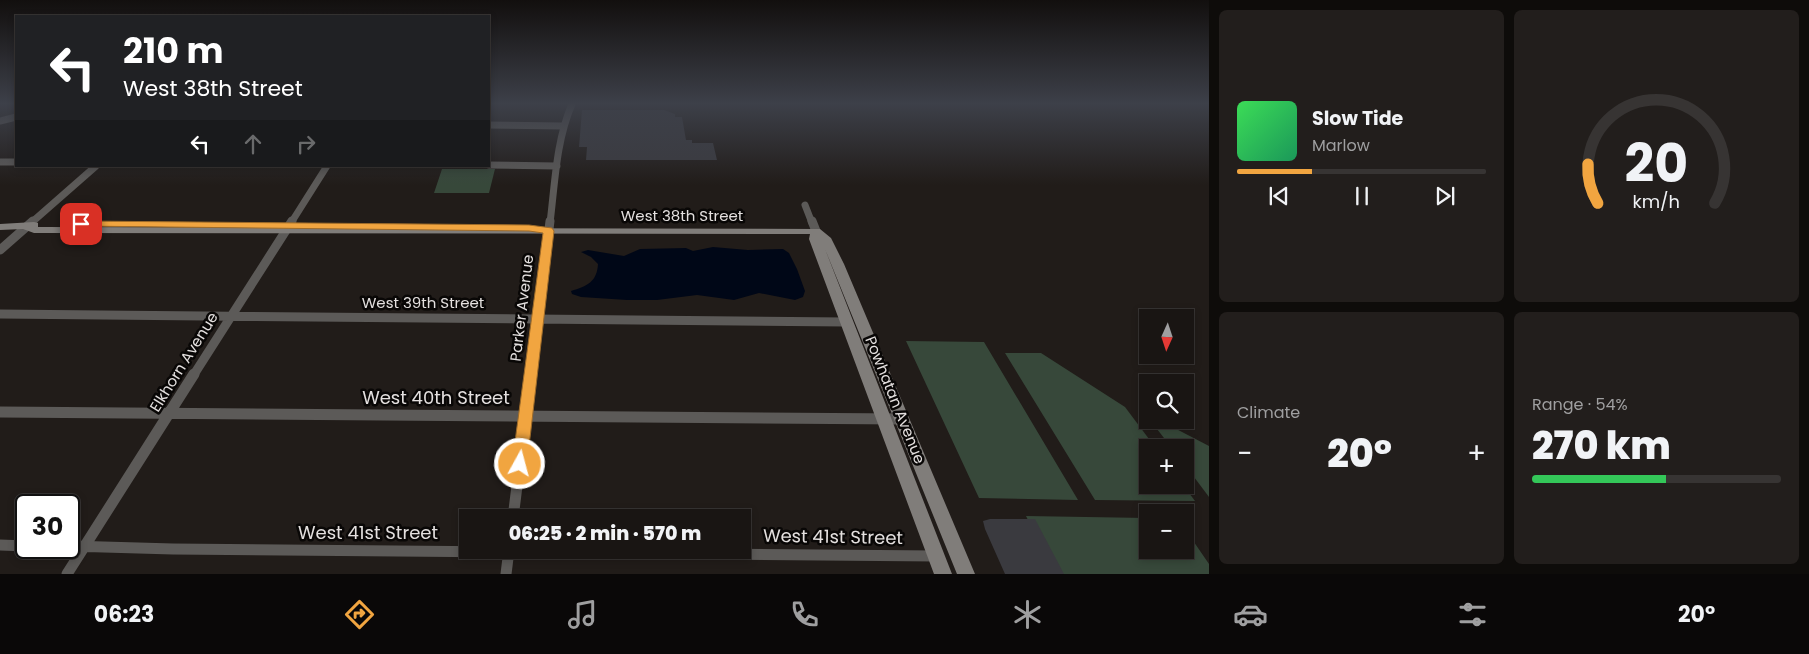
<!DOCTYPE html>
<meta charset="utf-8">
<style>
body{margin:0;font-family:Poppins,sans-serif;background:#221e1c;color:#f1f3f6;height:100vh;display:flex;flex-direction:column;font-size:19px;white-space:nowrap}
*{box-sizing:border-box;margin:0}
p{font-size:16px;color:#9f9fa0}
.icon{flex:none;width:28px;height:28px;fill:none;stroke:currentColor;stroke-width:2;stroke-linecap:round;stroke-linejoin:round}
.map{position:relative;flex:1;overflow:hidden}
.drawer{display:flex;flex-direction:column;gap:10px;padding:10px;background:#0e0c0a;width:600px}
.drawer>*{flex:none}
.top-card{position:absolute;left:15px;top:15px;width:475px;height:152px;border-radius:0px;box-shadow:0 2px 8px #0003,0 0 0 1px #373433;background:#202124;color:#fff;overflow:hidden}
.needle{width:32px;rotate:183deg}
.buttons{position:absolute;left:1139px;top:309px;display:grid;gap:10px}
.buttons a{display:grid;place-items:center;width:55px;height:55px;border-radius:0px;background:#191513;box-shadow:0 2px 8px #0003,0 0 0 1px #373433;font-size:25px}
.speed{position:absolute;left:15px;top:494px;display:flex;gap:10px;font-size:25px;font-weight:700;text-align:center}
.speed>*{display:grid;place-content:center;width:65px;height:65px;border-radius:50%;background:#191513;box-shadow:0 2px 8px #0003,0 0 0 1px #373433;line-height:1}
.speed .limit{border:2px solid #111;border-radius:8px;background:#fff;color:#111}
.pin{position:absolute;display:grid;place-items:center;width:42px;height:42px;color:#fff;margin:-21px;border-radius:10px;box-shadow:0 2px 8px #0006}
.me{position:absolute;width:55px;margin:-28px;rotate:7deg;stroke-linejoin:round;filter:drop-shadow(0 0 4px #0008)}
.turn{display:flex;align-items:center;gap:18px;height:105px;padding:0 25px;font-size:22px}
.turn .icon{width:65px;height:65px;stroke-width:2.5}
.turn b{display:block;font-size:35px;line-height:42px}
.lanes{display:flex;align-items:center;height:48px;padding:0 25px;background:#0003;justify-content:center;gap:25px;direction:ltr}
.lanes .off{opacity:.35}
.big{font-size:38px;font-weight:800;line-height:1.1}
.drawer .widget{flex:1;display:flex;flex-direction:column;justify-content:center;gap:8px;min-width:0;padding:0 18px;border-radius:8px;background:#221e1c}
.drawer .dial{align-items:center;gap:0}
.dial svg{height:130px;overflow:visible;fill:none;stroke:#373433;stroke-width:7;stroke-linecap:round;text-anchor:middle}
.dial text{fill:#f1f3f6;stroke:none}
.song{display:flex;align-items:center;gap:15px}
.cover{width:60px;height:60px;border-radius:8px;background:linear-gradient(135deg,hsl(130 70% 55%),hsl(150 70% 35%))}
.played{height:5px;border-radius:2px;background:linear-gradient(90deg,#f1a540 30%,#373433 30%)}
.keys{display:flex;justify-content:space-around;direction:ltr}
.heat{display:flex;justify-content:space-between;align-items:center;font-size:28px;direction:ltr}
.charge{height:8px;border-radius:4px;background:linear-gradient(90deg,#34c759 54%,#373433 0)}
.drawer .tiles{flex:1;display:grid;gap:10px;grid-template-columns:repeat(2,1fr)}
.trip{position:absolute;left:459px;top:509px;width:292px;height:50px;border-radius:0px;background:#191513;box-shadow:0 2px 8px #0003,0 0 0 1px #373433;font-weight:800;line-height:50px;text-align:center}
.tabs{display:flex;height:80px;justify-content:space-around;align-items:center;background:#0a0808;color:#9f9fa0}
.tabs .icon{width:35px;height:35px}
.tabs .selected{color:#f1a540}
.tabs b{font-size:22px;color:#f1f3f6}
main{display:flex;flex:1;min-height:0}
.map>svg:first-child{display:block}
.green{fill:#37483a}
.water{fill:#000717}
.building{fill:#3a3a3f}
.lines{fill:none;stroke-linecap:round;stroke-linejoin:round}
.street-far2{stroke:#5c5a58;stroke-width:7}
.street-far1{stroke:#5c5a58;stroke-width:9}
.street{stroke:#5c5a58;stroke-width:11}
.secondary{fill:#807d7a;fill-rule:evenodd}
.route{fill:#f1a540;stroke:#9d6b2a}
.labels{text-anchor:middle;stroke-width:5;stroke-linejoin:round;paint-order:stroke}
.street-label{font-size:15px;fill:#e4e0df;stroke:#090706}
.near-street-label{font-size:18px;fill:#e4e0df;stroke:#090706}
</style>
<main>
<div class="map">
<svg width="1209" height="574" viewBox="0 0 1209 574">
<rect width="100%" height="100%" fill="#211c19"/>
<!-- green -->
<path class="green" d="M 442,169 L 495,169 L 489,193 L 434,193 Z
M 906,341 L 984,342 L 1078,500 L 979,498 Z
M 1005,353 L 1041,353 L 1125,407 L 1155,447 L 1148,448 L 1148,485 L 1183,485 L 1195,501 L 1095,500 Z
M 1150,420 L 1159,420 L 1209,446 L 1209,497 L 1185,465 L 1185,448 L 1171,447 Z
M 1026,516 L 1147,518 L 1148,550 L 1185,550 L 1185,529 L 1209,564 L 1209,574 L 1055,574 Z"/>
<!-- water -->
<path class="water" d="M 713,247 L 748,250 L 783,249 L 789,253 L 797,269 L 805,291 L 803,297 L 795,300 L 759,293 L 734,300 L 697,295 L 657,300 L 627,300 L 581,297 L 572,294 L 571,291 C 587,286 597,282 598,264 L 591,257 L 581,252 L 588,250 L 624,256 L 640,249 L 686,248 L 693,251 Z"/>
<!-- building -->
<path class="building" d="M 582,110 L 664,110 L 675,114 L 675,117 L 682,117 L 686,140 L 692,140 L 692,143 L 713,143 L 717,160 L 586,160 L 587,147 L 579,147 Z
M 990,519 L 1035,519 L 1064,574 L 1005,574 L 985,529 L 983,521 Z"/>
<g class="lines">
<!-- street-far2 -->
<path class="street-far2" d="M 0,121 L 16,117
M 489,125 L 563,126
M 0,162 L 16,162
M 489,165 L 557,166
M 805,205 L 812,223
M 31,223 L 96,166
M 291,223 L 327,166
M 550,223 C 555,183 556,141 572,104"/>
<!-- street-far1 -->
<path class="street-far1" d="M 812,221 L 816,231
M 0,250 L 33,221
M 0,314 L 846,322
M 193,376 L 292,221
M 531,376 L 550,221"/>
<!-- street -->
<path class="street" d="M 0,412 L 903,419
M 513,518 L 531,374
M 0,545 L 26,546
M 69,546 L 173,549 L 936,556
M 67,574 L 194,374
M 506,574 L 509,550"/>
<!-- secondary -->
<path class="secondary" d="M 34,222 L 38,223 L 38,227 L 820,229 L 831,238 L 844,264 L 975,574 L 957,574 L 825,249 L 952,574 L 934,574 L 809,239 L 810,234 L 34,233 L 23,229 L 0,230 L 0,224 Z"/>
</g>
<!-- sky -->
<linearGradient id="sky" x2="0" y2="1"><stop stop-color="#120f0e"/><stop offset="0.56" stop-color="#3d4049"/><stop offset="1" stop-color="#3d4049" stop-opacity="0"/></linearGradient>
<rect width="1209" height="185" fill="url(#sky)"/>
<!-- route -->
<path class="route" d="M 81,221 L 529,225 L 552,228 L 554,231 L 527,464 L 525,468 L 520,470 L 514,468 L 512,464 L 543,233 L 529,231 L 78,226 L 76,224 Z"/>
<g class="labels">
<!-- street labels -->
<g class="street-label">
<text x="682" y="221">West 38th Street</text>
<text x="423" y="308">West 39th Street</text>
<text transform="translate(522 308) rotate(-83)" y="5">Parker Avenue</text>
<text transform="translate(184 362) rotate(-58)" y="5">Elkhorn Avenue</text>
<text transform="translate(895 400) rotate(68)" y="5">Powhatan Avenue</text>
</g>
<!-- near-street labels -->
<g class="near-street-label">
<text x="436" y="404">West 40th Street</text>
<text x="368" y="539">West 41st Street</text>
<text transform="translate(833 537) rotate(1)" y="6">West 41st Street</text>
</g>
</g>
</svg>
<div class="buttons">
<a><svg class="needle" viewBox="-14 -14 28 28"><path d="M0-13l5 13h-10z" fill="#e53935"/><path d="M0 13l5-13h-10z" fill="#9f9fa0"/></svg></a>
<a><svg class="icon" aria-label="search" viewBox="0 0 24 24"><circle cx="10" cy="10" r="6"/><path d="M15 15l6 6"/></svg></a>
<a>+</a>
<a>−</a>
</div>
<div class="speed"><div class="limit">30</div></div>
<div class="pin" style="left:81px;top:224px;background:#d93025"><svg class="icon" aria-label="arrive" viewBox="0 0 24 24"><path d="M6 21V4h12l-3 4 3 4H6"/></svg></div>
<svg class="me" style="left:520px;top:464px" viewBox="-20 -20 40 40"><circle r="17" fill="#f1a540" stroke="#fff" stroke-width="3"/><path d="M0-11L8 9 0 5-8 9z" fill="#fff"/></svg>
<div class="trip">06:25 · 2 min · 570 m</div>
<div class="top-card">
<div class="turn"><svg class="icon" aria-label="left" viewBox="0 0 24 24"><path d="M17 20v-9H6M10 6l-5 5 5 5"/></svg><div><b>210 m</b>West 38th Street</div></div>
<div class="lanes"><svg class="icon" aria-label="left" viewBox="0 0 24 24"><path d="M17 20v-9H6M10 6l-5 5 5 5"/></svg><svg class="icon off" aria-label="ahead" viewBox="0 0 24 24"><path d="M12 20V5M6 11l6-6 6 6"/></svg><svg class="icon off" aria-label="right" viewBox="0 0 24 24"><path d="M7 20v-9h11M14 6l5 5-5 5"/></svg></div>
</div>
</div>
<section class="drawer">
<div class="tiles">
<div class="widget">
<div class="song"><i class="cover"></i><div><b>Slow Tide</b><p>Marlow</p></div></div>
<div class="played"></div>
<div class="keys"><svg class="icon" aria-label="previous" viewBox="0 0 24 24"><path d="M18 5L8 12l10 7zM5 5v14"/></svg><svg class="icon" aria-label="pause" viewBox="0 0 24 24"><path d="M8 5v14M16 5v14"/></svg><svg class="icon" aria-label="next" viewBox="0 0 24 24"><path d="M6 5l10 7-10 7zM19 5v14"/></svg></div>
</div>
<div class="widget dial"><svg viewBox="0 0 100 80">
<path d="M14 69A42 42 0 1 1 86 69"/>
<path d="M14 69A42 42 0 0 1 8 45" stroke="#f1a540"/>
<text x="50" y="56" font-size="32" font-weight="700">20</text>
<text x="50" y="72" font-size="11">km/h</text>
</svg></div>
<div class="widget"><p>Climate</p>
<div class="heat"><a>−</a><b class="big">20°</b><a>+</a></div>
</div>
<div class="widget"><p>Range · 54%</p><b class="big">270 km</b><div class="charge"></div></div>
</div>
</section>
</main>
<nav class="tabs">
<b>06:23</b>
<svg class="icon selected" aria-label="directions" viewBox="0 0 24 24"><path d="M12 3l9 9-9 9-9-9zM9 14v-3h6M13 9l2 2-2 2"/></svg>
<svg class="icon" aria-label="music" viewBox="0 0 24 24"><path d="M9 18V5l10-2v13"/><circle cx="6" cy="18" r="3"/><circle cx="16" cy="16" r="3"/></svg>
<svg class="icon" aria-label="phone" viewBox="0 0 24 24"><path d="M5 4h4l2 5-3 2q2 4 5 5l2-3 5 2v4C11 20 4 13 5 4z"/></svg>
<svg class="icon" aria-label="climate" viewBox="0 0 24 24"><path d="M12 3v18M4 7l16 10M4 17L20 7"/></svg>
<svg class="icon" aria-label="car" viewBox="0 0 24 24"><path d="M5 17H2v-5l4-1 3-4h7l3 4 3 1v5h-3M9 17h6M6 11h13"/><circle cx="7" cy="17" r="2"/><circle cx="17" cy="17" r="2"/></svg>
<svg class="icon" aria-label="filters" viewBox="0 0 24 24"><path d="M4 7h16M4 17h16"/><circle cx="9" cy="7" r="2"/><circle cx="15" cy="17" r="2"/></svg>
<b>20°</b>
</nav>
